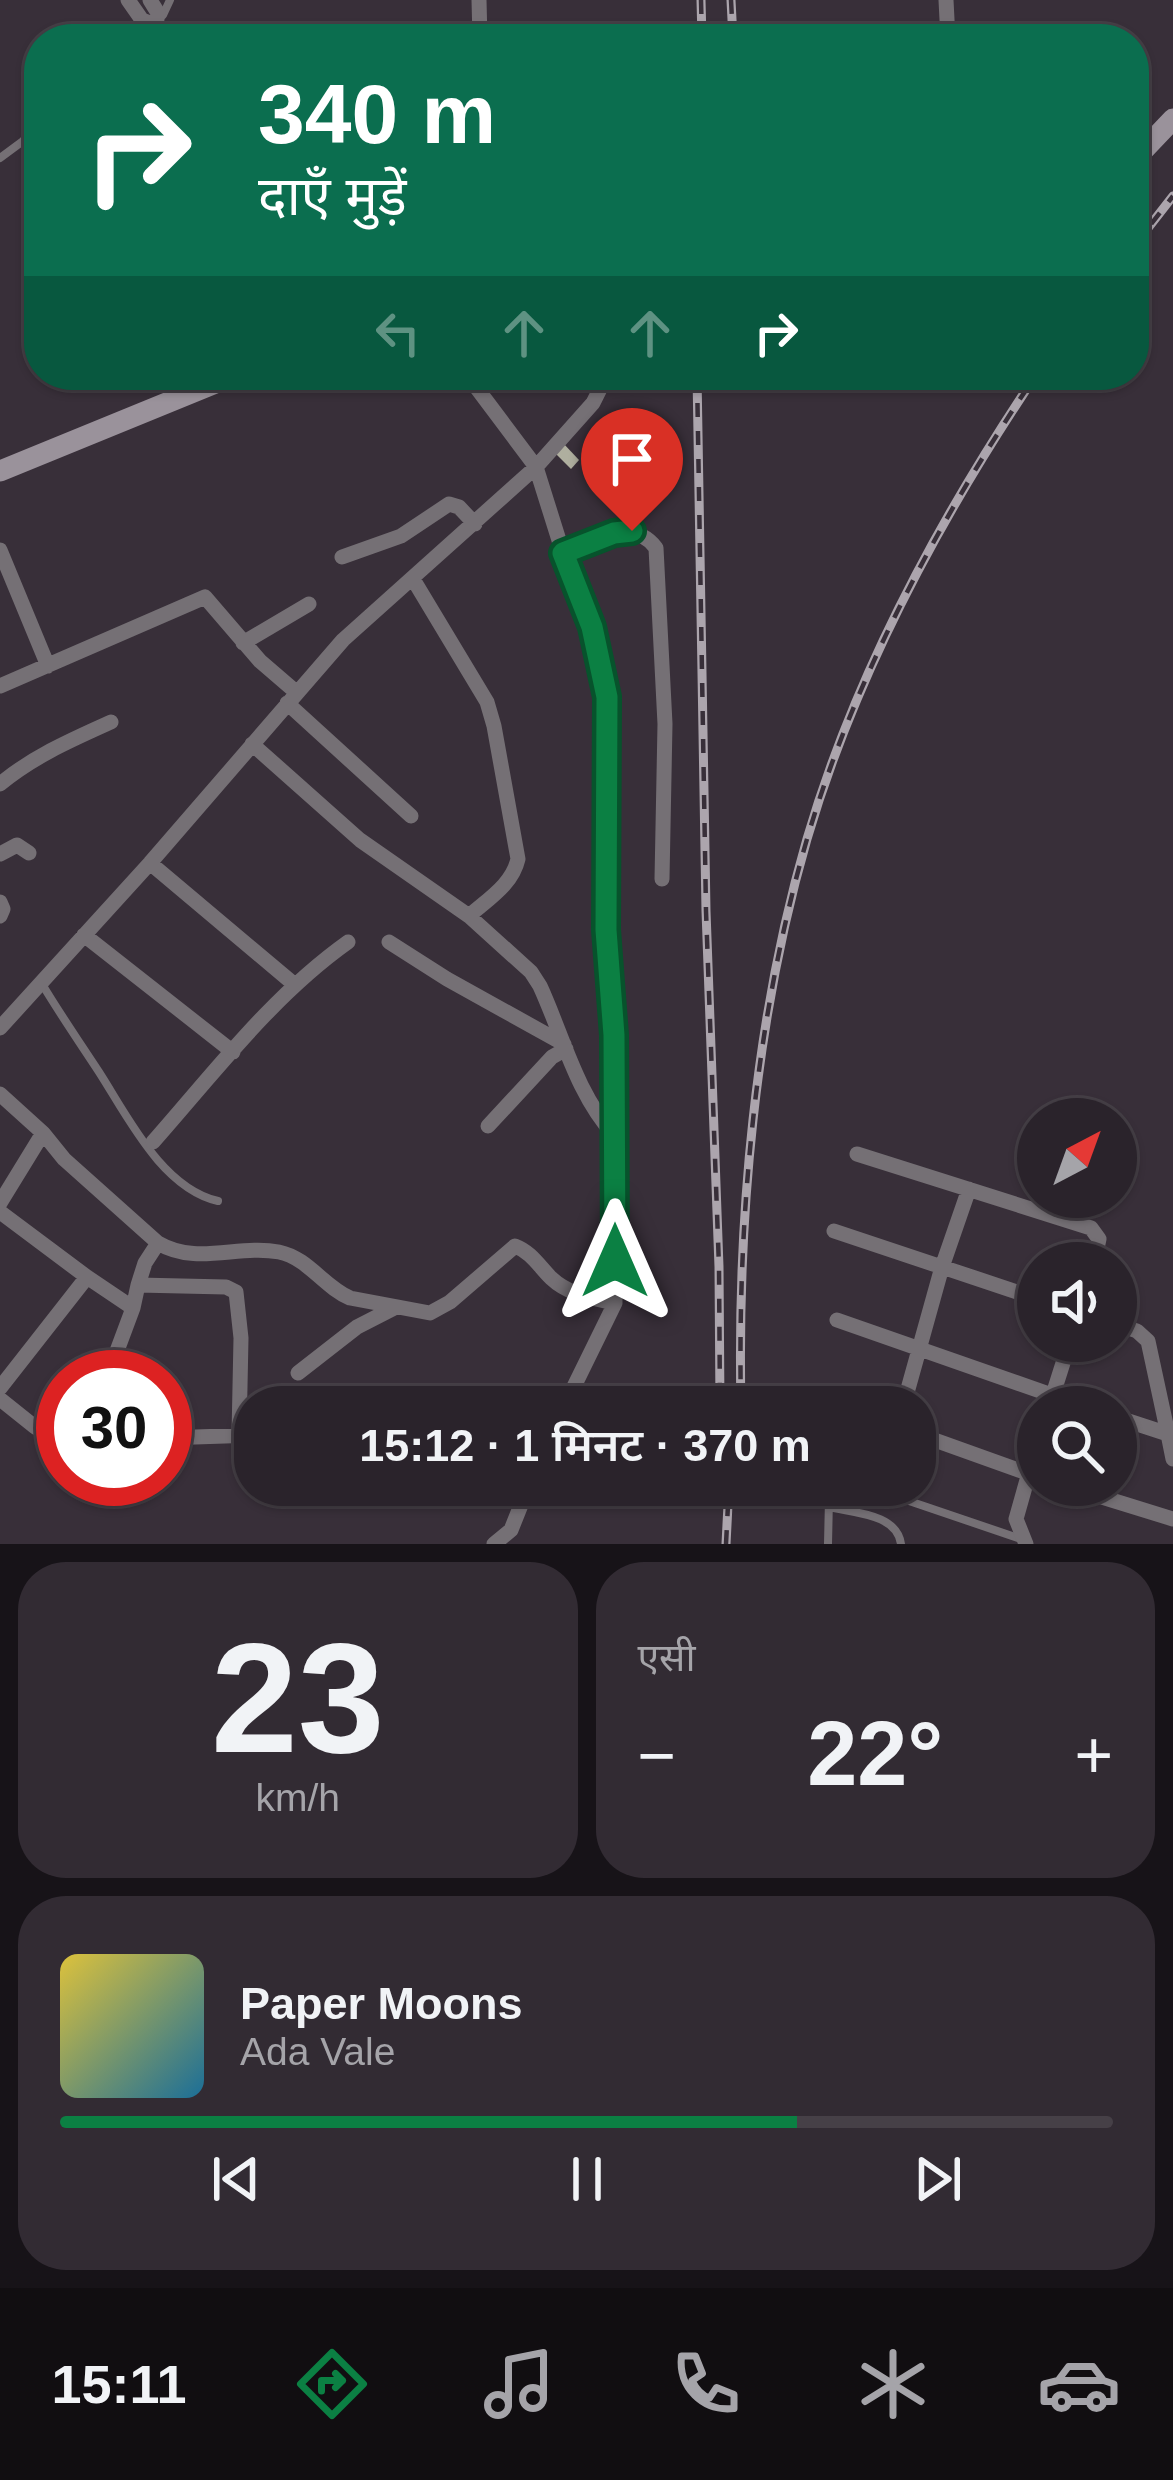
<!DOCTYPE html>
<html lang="hi">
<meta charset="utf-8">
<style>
body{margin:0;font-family:Helvetica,"Noto Sans Devanagari",sans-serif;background:#322b33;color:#f1f3f6;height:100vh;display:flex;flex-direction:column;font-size:45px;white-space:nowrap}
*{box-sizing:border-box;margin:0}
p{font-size:39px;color:#a5a4a9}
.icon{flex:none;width:66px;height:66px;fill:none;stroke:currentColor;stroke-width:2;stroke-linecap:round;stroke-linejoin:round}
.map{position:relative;height:1544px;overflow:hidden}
.sheet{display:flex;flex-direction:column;gap:18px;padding:18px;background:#171318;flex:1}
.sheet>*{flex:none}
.hud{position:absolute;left:24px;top:24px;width:1125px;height:366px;border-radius:48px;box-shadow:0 3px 9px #0004,0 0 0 3px #464047;background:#0b6e4f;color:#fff;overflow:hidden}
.needle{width:78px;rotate:41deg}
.fabs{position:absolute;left:1017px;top:1098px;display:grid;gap:24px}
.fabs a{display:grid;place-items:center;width:120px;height:120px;border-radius:50%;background:#2a232b;box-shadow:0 3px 9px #0004,0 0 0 3px #464047;font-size:60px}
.speed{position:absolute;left:36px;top:1350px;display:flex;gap:24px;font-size:60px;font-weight:700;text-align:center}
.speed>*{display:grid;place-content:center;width:156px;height:156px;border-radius:50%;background:#2a232b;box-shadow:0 3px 9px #0004,0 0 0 3px #464047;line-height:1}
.speed .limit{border:18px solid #d22;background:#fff;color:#111}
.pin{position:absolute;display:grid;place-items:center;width:102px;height:102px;color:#fff;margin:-123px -51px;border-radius:50% 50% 50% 0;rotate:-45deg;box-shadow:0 0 12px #0007}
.pin .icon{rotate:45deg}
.me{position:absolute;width:132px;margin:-66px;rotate:0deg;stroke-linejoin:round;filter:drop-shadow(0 0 9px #0008)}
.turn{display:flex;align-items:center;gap:42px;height:252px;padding:0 36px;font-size:54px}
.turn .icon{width:156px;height:156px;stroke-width:2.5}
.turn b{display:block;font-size:84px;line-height:102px}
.lanes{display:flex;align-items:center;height:114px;padding:0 36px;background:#0003;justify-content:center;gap:60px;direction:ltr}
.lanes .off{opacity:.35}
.big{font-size:90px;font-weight:600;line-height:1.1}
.sheet .widget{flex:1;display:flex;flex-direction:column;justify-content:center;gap:18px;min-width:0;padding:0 42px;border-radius:48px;background:#322b33}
.sheet .dial{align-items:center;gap:0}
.dial b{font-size:156px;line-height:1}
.song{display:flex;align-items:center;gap:36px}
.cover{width:144px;height:144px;border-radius:18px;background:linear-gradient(135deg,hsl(50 70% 55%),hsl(200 70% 35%))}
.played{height:12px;border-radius:6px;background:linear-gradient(90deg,#0b8043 70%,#464047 70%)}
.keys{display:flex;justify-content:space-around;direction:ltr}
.heat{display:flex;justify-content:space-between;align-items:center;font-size:66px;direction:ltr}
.sheet .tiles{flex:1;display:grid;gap:18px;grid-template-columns:1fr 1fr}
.widget:last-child{grid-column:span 2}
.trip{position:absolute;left:234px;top:1386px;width:702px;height:120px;border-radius:48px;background:#2a232b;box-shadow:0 3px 9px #0004,0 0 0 3px #464047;font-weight:600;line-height:120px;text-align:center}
.menu{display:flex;height:192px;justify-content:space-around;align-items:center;background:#110e11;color:#a5a4a9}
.menu .icon{width:84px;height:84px}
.menu .selected{color:#0b8043}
.menu b{font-size:54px;color:#f1f3f6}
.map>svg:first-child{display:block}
.building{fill:#afaf9f}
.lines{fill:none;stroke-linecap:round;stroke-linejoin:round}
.lane{stroke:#757075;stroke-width:8}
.street{stroke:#757075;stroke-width:15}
.secondary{stroke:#9a929b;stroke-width:21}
.rail-casing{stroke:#aca5ad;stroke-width:9}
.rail{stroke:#382f39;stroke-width:4.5;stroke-dasharray:14;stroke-linecap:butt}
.route-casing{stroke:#07532c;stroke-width:30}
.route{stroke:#0b8043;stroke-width:21}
</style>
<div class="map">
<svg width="1173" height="1544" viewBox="0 0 1173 1544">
<rect width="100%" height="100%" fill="#382f39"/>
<!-- building -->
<path class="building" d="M 563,443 L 579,460 L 571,469 L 554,452 Z"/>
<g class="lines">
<!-- lane -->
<path class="lane" d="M 163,15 L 170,0
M 134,39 L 153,27
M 0,158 L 23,141 L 39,120
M 42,984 C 60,1014 80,1043 99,1072 C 128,1117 162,1188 218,1201
M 862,1485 L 1021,1539
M 829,1507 C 855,1513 897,1514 901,1544
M 828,1544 L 829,1499 L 833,1485"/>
<!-- street -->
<path class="street" d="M 128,0 L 142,20 L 156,25 L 165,39
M 150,0 L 158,13 L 156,25
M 479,0 L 480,39
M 946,0 L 948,39
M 467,375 L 536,467 L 563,553 L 592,627 L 602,662 L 607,697 L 606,930 L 614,1035 L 615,1303 L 564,1407
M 0,550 L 48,666
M 563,553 C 593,541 632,516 656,548 L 665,724 L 662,879
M 342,557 L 401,536 L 449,504 L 459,507 L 475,524
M 413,579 L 487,702 L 494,726 L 518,859 C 512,885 488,899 469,916 L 531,972 L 540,986 C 563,1036 576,1093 614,1135
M 243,643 L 309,604
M 0,686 L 205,597 L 260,661 L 296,692
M 287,703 L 411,816
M 252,744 L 360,840 L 469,916
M 0,784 C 34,756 71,740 111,722
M 0,854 L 17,845 L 29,853
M 150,863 L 295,985
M 0,902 L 3,909 L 0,916
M 84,935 L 233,1052
M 389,942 L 447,979 L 564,1044
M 0,1028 L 150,863 L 343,640 L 536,467 L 593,403 L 607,375
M 0,1094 L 43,1133 L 64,1159 L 158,1243 L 145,1263 L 138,1285
M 488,1126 L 552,1057 L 566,1049
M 153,1142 C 214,1073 272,996 348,942
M 857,1154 L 1091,1228 L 1099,1239 L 1094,1263
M 969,1189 L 942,1267 L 1038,1299
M 0,1203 L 43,1133
M 0,1212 L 87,1277 L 133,1308 L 138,1285 L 226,1287 L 236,1292 L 241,1338 L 239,1435
M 834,1231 L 942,1267 L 903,1407
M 158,1243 C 197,1266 238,1244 279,1252 C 308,1258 324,1287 350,1298 L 430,1313 L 450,1302 L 515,1246 C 531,1252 539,1266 551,1278 C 569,1295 592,1298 615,1303
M 837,1320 L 1086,1407
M 1116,1324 L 1137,1331 L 1148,1341 L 1168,1434 L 1116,1417
M 298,1373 L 357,1327 L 396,1307
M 108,1375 L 133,1308
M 0,1388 L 87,1277
M 0,1399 L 35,1427 L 63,1439
M 1049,1407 L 1070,1341
M 915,1433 L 1038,1477
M 1168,1434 L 1173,1459
M 165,1438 L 255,1435
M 1063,1485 L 1173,1519
M 494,1544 L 511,1530 L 529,1485
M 1026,1544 L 1016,1519 L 1038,1441"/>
<!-- secondary -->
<path class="secondary" d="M 1134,160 L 1173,119
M 0,471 L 235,375"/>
<!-- rail casing -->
<g class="rail-casing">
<path id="rail" d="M 701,0 L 702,39
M 731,0 L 733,39
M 1134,246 L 1173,196
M 697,375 L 706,911 L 719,1267 L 720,1407
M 741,1407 C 737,1220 755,1018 807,839 C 855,675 941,516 1036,375
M 726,1544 L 729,1485"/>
</g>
<!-- rail -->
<use href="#rail" class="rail"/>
</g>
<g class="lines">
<!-- route casing -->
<g class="route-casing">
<path id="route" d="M 615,1261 L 614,1035 L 606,930 L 607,697 L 592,627 L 563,553 L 614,533 L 632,531"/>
</g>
<!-- route -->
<use href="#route" class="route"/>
</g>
</svg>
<div class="fabs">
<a><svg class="needle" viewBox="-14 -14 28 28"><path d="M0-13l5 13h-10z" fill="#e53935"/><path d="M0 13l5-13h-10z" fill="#a5a4a9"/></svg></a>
<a><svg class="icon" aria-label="sound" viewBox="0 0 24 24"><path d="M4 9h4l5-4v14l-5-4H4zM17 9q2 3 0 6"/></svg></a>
<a><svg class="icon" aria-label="search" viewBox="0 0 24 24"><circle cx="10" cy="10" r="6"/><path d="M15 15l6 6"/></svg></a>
</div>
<div class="speed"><div class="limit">30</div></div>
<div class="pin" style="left:632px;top:531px;background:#d93025"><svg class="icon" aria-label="arrive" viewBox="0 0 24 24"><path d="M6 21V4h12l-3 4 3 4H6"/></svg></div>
<svg class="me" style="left:615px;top:1261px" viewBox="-20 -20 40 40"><path d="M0-17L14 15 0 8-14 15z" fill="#0b8043" stroke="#fff" stroke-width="4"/></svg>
<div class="trip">15:12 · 1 मिनट · 370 m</div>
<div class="hud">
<div class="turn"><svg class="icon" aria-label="right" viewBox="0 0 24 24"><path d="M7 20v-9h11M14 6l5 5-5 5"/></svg><div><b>340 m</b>दाएँ मुड़ें</div></div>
<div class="lanes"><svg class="icon off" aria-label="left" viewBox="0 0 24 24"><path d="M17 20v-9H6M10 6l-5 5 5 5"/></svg><svg class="icon off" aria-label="ahead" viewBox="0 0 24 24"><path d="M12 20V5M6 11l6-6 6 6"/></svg><svg class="icon off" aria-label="ahead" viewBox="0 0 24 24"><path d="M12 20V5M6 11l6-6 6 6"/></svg><svg class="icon" aria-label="right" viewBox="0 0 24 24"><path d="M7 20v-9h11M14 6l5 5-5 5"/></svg></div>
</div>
</div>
<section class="sheet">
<div class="tiles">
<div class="widget dial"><b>23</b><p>km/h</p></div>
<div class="widget"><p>एसी</p>
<div class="heat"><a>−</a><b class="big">22°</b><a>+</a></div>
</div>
<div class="widget">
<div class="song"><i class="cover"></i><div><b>Paper Moons</b><p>Ada Vale</p></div></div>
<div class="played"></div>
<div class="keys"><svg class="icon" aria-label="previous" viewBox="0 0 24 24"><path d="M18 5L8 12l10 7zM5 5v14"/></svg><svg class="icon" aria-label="pause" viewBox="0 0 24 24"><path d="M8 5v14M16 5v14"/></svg><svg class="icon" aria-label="next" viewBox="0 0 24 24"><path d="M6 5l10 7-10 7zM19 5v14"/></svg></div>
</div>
</div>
</section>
<nav class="menu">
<b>15:11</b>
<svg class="icon selected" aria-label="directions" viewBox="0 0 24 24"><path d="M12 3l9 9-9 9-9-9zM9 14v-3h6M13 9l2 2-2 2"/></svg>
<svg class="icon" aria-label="music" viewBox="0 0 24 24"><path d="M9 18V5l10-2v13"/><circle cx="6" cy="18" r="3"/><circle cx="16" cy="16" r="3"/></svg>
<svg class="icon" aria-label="phone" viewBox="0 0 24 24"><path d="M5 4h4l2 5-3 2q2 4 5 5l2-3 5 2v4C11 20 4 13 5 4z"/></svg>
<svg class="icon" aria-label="climate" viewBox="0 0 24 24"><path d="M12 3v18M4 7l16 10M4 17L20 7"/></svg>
<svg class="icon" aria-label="car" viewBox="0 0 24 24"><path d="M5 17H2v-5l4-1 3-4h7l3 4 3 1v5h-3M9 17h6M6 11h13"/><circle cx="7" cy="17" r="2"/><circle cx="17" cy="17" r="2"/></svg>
</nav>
